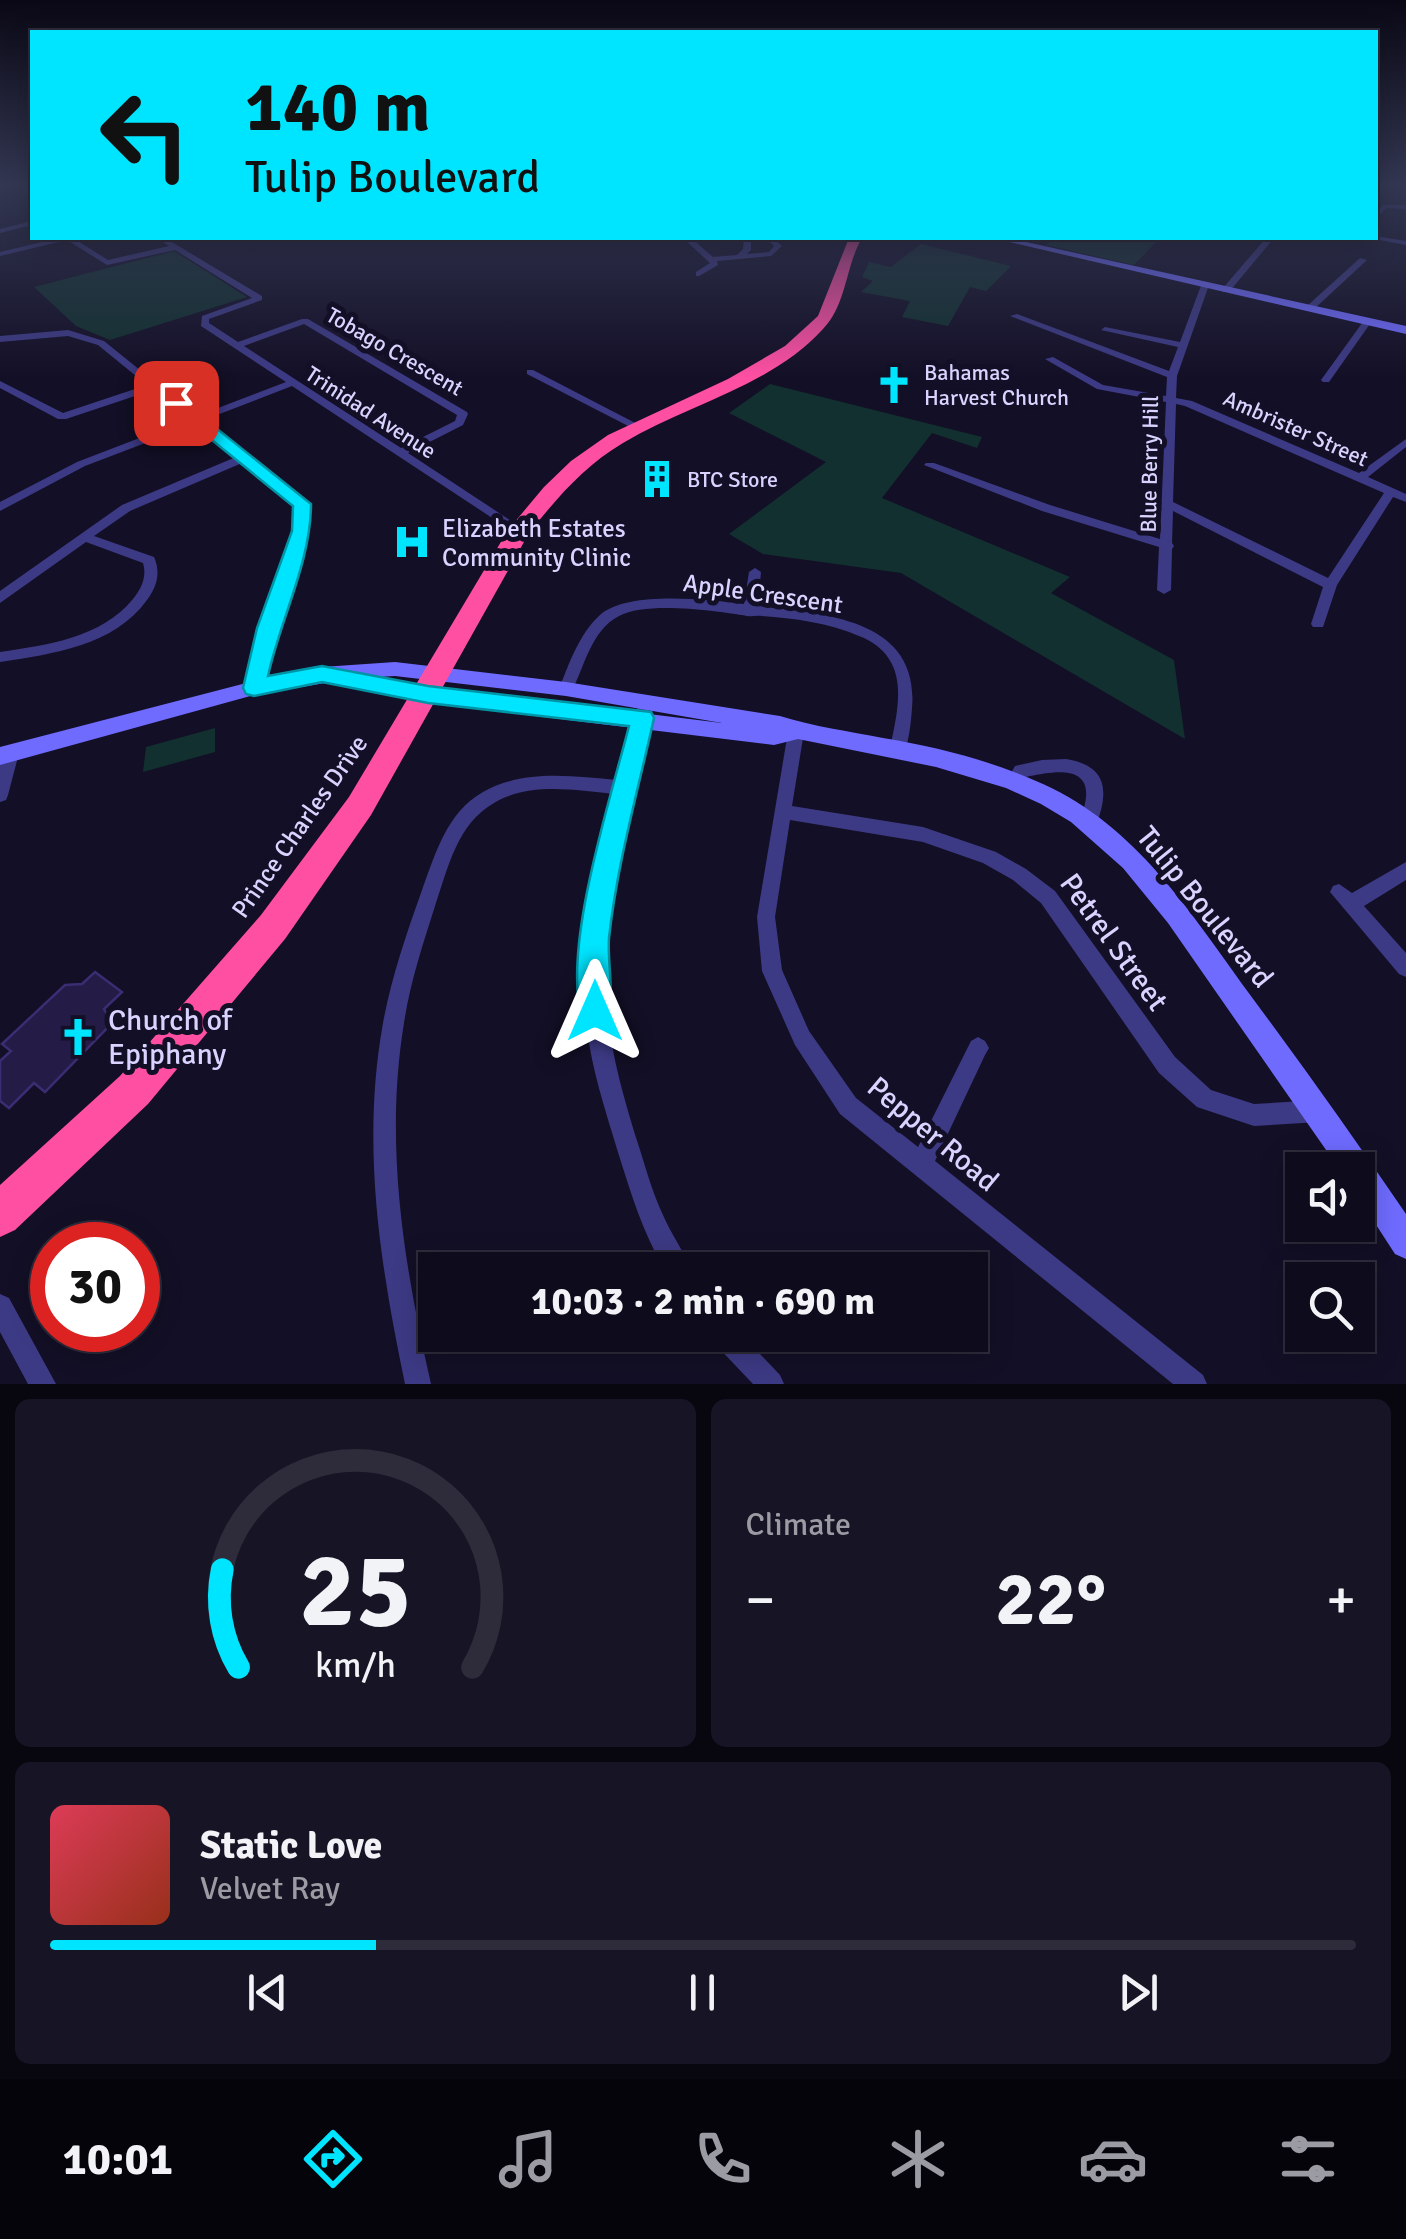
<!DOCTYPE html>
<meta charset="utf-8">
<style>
body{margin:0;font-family:Signika,sans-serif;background:#171425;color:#f1f3f6;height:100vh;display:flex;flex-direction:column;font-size:38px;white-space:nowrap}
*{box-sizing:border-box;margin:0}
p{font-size:32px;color:#9b9ba3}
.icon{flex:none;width:55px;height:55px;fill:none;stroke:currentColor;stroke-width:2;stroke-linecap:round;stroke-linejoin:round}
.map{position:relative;height:1384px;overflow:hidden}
.side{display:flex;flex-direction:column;gap:15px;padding:15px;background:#08060f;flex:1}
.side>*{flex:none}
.banner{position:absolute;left:30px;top:30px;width:1348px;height:210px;border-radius:0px;box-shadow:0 5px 25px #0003,0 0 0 2px #2e2b3b;background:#00e5ff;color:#111;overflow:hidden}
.controls{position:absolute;left:1285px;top:1152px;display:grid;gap:20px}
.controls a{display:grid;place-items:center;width:90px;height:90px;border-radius:0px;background:#0e0b1c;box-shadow:0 5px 25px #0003,0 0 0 2px #2e2b3b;font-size:50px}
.speed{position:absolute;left:30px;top:1222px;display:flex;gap:20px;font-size:50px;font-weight:700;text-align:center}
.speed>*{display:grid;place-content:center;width:130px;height:130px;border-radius:50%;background:#0e0b1c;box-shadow:0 5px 25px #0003,0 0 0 2px #2e2b3b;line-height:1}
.speed .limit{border:15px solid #d22;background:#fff;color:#111}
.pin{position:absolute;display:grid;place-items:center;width:85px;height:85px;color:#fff;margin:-42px;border-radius:20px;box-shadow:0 5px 15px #0006}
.me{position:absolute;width:110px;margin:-55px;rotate:0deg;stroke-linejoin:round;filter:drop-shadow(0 0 8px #0008)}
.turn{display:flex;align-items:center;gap:35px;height:210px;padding:0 50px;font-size:45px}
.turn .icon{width:130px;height:130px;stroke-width:2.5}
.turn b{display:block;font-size:70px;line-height:85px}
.big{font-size:75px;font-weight:800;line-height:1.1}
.side .tile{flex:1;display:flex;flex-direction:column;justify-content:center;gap:15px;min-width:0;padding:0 35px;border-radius:15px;background:#171425}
.side .dial{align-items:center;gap:0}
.dial svg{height:260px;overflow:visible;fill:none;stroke:#2e2b3b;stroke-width:7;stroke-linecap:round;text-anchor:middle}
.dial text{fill:#f1f3f6;stroke:none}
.song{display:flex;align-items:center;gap:30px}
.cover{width:120px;height:120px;border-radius:15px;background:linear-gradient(135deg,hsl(350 70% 55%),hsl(10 70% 35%))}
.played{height:10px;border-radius:5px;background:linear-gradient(90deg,#00e5ff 25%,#2e2b3b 25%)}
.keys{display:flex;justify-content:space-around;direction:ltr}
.heat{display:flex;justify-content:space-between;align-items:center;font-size:55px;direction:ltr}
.side .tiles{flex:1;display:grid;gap:15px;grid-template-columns:1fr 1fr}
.tile:last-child{grid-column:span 2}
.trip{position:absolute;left:418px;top:1252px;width:570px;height:100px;border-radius:0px;background:#0e0b1c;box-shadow:0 5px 25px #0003,0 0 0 2px #2e2b3b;font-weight:800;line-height:100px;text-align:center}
.dock{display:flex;height:160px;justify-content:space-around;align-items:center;background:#06040b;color:#9b9ba3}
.dock .icon{width:70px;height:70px}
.dock .current{color:#00e5ff}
.dock b{font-size:45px;color:#f1f3f6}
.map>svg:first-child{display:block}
.green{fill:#12302f}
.building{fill:#241b47;stroke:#3b2d73;stroke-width:2.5}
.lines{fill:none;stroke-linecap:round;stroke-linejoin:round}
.street{fill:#3d3a85;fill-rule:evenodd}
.secondary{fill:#6f6bff;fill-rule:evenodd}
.highway{fill:#ff4fa3;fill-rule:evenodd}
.route{fill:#00e5ff;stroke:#0095a6;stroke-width:2.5}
.labels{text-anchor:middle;stroke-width:10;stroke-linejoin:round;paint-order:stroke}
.far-street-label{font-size:22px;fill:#d9d4ff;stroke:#130f26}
.far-poi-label{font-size:22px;fill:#d9d4ff;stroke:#130f26;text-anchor:start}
.poi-label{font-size:25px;fill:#d9d4ff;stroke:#130f26;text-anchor:start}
.street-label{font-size:25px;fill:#d9d4ff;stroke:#130f26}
.near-street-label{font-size:30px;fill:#d9d4ff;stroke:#130f26}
.near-poi-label{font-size:30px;fill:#d9d4ff;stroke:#130f26;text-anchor:start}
</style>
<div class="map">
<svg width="1406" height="1384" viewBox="0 0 1406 1384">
<rect width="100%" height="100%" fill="#130f26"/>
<!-- green -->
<path class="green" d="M 1055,238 L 1157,241 L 1134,265 L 1046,245 Z
M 921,244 L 1011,266 L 986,291 L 970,287 L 948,326 L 902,317 L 910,301 L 861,292 L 873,281 L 862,277 L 869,262 L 891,267 Z
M 174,251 L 247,297 L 110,340 L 76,326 L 34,287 Z
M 770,384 L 982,437 L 977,448 L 932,433 L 882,498 L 1070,577 L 1051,593 L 1174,660 L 1185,739 L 901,573 L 763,554 L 729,534 L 826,462 L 729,413 Z
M 215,728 L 215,752 L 143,772 L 146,747 Z"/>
<!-- building -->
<path class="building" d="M 95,972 L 122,992 L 104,1009 L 112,1023 L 45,1092 L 34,1083 L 9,1108 L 0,1101 L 0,1061 L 11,1051 L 2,1044 L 65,985 L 82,984 Z"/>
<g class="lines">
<!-- street -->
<path class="street" d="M 1395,184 L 1406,186 L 1406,191 Z
M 1383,205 L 1406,205 L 1406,209 L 1387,208 L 1375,219 L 1375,213 Z
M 32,221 L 32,225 L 0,233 L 0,229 Z
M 1375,236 L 1406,241 L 1406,245 L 1369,238 Z
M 59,238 L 73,238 L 108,260 L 169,246 L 157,238 L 165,238 L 262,296 L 262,300 L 209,319 L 209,323 L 238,342 L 302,319 L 308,319 L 467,412 L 468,414 L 463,425 L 408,453 L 525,530 L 519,534 L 515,533 L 292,386 L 204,420 L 245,454 L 250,455 L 251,458 L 308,505 L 308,519 L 298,565 L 259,692 L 249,692 L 247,688 L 292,540 L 296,506 L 242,463 L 130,511 L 94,536 L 154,557 C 161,573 157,586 147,600 C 114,646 52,654 0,662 L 0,652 C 47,645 101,638 133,599 C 142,588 147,576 143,563 L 86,542 L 0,603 L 0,591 L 122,505 L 236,457 L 195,424 L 85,466 L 0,511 L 0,502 L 77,462 L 189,419 L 153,390 L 66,419 L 58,419 L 0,388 L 0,381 L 63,413 L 147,385 L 98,345 L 68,336 L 0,342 L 0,336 L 68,330 L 104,341 L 197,416 L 286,382 L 201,326 L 202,316 L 252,298 L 175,250 L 107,265 L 67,240 L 0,256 L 0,252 ZM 304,324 L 457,415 L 455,421 L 401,448 L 244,346 Z
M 683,238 L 691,238 L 713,257 L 737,255 L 743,249 L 744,238 L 751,238 L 751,250 L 747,254 L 769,252 L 774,246 L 766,238 L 773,238 L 782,246 L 771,256 L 717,261 L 718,265 L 699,276 L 696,276 L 696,272 L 710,263 Z
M 1266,238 L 1274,238 L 1229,292 L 1223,292 L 1223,288 Z
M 1360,258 L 1367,260 L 1313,310 L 1307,310 L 1307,306 Z
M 1202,283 L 1209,285 L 1177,376 L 1176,398 L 1192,401 L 1359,473 L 1406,439 L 1406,447 L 1368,477 L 1406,494 L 1406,502 L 1393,497 L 1337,585 L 1323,627 L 1313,627 L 1311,624 L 1323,587 L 1173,511 L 1172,543 L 1174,546 L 1172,549 L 1171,590 L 1164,594 L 1157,590 L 1159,547 L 1042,511 L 924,465 L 926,463 L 934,463 L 1050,505 L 1160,539 L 1166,402 L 1097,389 L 1045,359 L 1053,357 L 1103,385 L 1166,396 L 1167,377 L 1010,316 L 1017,314 L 1169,371 L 1178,347 L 1101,330 L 1105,327 L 1180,342 ZM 1176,404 L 1185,406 L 1384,493 L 1328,578 L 1173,502 Z
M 1365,319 L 1372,321 L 1329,382 L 1323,382 L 1321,380 Z
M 527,370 L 533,370 L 643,427 L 634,429 L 527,374 Z
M 755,568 L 761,572 L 758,606 C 823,614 920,618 912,708 C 911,723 909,740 904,754 L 898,755 L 892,754 L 890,749 C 895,721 906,685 889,659 C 883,649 871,640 859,636 C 830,623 793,618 762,616 C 757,615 752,617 747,616 C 717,611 647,601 619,616 C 591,630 584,668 571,693 L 561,693 L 559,689 C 569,664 579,634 600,615 C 629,590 708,600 744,604 L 749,572 Z
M 647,696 L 652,698 L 655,702 L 632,784 L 634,788 C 622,805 618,847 614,869 C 595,979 606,1045 640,1150 C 647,1172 653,1194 663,1215 C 671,1234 684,1251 691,1270 L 665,1270 C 642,1232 630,1190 617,1149 C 605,1109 592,1070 587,1029 C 576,950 593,870 613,794 C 575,790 529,782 494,803 C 457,824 448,868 435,906 C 423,944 410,983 404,1023 C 384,1145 404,1265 431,1384 L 405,1384 C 380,1264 361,1145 383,1023 C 391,979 406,935 421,893 C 435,855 446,813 483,792 C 524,769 572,776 617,780 L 639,702 L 642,698 Z
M 796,726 L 802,728 L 804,732 L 792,806 L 923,827 L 996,852 L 1026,869 L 1055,891 L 1175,1057 L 1211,1090 L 1254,1104 L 1319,1100 L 1327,1103 L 1330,1111 L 1327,1119 L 1319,1122 L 1254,1126 L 1197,1107 L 1159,1073 L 1041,903 L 1013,880 L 983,863 L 923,842 L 790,820 L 775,917 L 782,970 L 809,1031 L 856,1098 L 918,1147 L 971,1041 L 978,1037 L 985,1041 L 989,1048 L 985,1055 L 935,1161 L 1203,1375 L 1207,1384 L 1173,1384 L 840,1114 L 795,1045 L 762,971 L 757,917 L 788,732 L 790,728 Z
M 11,747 L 17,748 L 19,753 L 8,795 L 6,800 L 0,802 L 0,764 L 5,748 Z
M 1066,759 C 1109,766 1109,793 1095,828 L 1089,830 L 1083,828 C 1080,817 1085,808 1086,797 C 1089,764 1051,772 1030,776 L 1026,777 C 1021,785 1019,790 1008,787 L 1006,782 L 1015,766 L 1042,760 Z
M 1406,862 L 1406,880 L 1364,906 L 1406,953 L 1406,977 L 1399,974 L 1330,892 L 1333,886 L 1339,884 L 1352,893 Z
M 0,1294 L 9,1298 L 56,1384 L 28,1384 L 0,1332 Z
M 711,1335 L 742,1335 L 780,1375 L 784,1384 L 753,1384 L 715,1344 Z"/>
<!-- secondary -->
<path class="secondary" d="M 992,238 L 1008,238 L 1406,326 L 1406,334 Z
M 395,662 L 566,682 L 780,716 C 815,727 848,731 883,738 C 937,747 993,761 1043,784 C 1135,825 1191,913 1248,992 C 1302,1065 1355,1139 1406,1214 L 1406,1259 L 1395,1254 L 1358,1197 L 1358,1170 L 1340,1170 L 1168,923 L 1123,868 L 1071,822 L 1041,804 L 1006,788 L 936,767 L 798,739 L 774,745 L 428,703 L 353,687 L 346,685 L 343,680 L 254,695 L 0,765 L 0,747 L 254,681 L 322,667 ZM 395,676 L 566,696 L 722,723 L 428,687 L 377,677 Z"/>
<!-- highway -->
<path class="highway" d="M 849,238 L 862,238 C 845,267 847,304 823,329 C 770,387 688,404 623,443 C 584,466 557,498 529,533 L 371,815 L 285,939 L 148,1104 L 15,1230 L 0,1237 L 0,1185 L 120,1076 L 261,915 L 349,797 L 508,530 L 544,487 L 571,461 L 608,435 L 728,379 L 785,346 L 818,316 Z"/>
</g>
<!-- sky -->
<linearGradient id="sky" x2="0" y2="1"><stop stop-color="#0a0815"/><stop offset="0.49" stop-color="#333752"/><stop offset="1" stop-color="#333752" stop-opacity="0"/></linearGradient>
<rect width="1406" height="378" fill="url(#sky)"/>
<!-- route -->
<path class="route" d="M 170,400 L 181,400 L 311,504 C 311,562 280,620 268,676 L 322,666 L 428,686 L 651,712 L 654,718 C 638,791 617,864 609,938 C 607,965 616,996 606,1022 L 595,1026 L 584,1022 C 558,958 612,794 629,726 L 428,703 L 322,682 L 254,696 L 246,694 L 243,688 L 257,628 L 292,531 L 293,506 L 170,406 Z"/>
<!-- icons -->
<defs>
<g id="church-bare" transform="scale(3)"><path d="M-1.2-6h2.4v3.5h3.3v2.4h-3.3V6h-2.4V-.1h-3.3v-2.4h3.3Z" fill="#00e5ff" stroke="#130f26" stroke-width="2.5" paint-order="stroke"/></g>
<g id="building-bare" transform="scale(3)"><path d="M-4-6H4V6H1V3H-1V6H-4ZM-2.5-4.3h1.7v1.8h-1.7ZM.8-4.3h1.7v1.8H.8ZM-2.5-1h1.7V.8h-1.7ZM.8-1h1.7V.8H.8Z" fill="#00e5ff" stroke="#130f26" stroke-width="2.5" paint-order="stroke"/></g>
<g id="hospital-bare" transform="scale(3)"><path d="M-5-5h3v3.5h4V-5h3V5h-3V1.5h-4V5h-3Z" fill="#00e5ff" stroke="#130f26" stroke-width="2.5" paint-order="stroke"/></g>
</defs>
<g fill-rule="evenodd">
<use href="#church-bare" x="894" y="385"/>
<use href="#building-bare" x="657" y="479"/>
<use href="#hospital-bare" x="412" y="542"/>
<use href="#church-bare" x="78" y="1037"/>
</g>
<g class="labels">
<!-- far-street labels -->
<g class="far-street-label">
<text transform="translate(395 351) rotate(30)" y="8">Tobago Crescent</text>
<text transform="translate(371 412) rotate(33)" y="8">Trinidad Avenue</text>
<text transform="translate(1296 428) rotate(24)" y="8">Ambrister Street</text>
<text transform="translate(1149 464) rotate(-89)" y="8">Blue Berry Hill</text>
</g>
<!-- far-poi labels -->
<g class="far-poi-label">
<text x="924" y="380">Bahamas<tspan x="924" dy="25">Harvest Church</tspan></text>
<text x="687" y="487">BTC Store</text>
</g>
<!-- poi labels -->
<g class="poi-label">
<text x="442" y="537">Elizabeth Estates<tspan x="442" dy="29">Community Clinic</tspan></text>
</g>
<!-- street labels -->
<g class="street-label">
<text transform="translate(763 593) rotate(8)" y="9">Apple Crescent</text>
<text transform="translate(299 826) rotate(-55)" y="9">Prince Charles Drive</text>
</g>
<!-- near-street labels -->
<g class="near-street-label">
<text transform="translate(1205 907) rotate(51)" y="10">Tulip Boulevard</text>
<text transform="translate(1114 942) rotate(54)" y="10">Petrel Street</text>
<text transform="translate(933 1134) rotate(40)" y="10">Pepper Road</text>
</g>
<!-- near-poi labels -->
<g class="near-poi-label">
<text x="108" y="1030">Church of<tspan x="108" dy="34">Epiphany</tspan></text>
</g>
</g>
</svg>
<div class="controls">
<a><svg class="icon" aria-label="sound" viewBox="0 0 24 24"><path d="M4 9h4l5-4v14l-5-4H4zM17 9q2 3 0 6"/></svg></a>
<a><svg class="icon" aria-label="search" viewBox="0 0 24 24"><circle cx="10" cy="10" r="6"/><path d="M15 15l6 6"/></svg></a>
</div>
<div class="speed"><div class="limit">30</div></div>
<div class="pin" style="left:176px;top:403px;background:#d93025"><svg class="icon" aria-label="arrive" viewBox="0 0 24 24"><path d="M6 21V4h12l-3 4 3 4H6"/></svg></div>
<svg class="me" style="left:595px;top:1011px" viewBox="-20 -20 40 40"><path d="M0-17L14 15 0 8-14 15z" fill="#00e5ff" stroke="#fff" stroke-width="4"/></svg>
<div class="trip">10:03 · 2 min · 690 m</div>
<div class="banner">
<div class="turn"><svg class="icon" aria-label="left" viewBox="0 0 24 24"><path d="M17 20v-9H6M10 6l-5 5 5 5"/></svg><div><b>140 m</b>Tulip Boulevard</div></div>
</div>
</div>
<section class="side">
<div class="tiles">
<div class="tile dial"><svg viewBox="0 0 100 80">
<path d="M14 69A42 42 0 1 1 86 69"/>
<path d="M14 69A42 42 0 0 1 9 39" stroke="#00e5ff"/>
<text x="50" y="56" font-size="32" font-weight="700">25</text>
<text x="50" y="72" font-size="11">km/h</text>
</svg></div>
<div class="tile"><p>Climate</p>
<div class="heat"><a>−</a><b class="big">22°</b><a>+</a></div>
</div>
<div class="tile">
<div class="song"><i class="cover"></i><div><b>Static Love</b><p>Velvet Ray</p></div></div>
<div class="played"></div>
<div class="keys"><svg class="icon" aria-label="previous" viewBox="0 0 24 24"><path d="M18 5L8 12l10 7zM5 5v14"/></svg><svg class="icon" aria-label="pause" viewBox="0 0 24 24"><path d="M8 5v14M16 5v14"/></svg><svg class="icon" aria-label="next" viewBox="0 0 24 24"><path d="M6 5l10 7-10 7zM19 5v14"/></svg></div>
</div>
</div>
</section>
<nav class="dock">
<b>10:01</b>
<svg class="icon current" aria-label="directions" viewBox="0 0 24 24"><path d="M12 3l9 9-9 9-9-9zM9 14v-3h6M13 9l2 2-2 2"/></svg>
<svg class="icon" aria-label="music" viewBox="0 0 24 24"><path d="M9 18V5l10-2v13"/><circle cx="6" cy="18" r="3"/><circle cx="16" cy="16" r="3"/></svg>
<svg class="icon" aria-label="phone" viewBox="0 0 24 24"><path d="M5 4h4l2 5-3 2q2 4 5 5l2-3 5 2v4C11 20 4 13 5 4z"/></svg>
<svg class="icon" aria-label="climate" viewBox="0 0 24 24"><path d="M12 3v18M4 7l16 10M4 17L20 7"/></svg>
<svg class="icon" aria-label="car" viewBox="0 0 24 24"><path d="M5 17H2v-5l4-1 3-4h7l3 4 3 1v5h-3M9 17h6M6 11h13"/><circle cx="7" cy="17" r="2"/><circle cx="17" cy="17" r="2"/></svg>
<svg class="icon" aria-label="filters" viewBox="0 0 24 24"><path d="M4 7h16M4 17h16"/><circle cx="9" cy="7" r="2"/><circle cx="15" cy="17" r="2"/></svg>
</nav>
